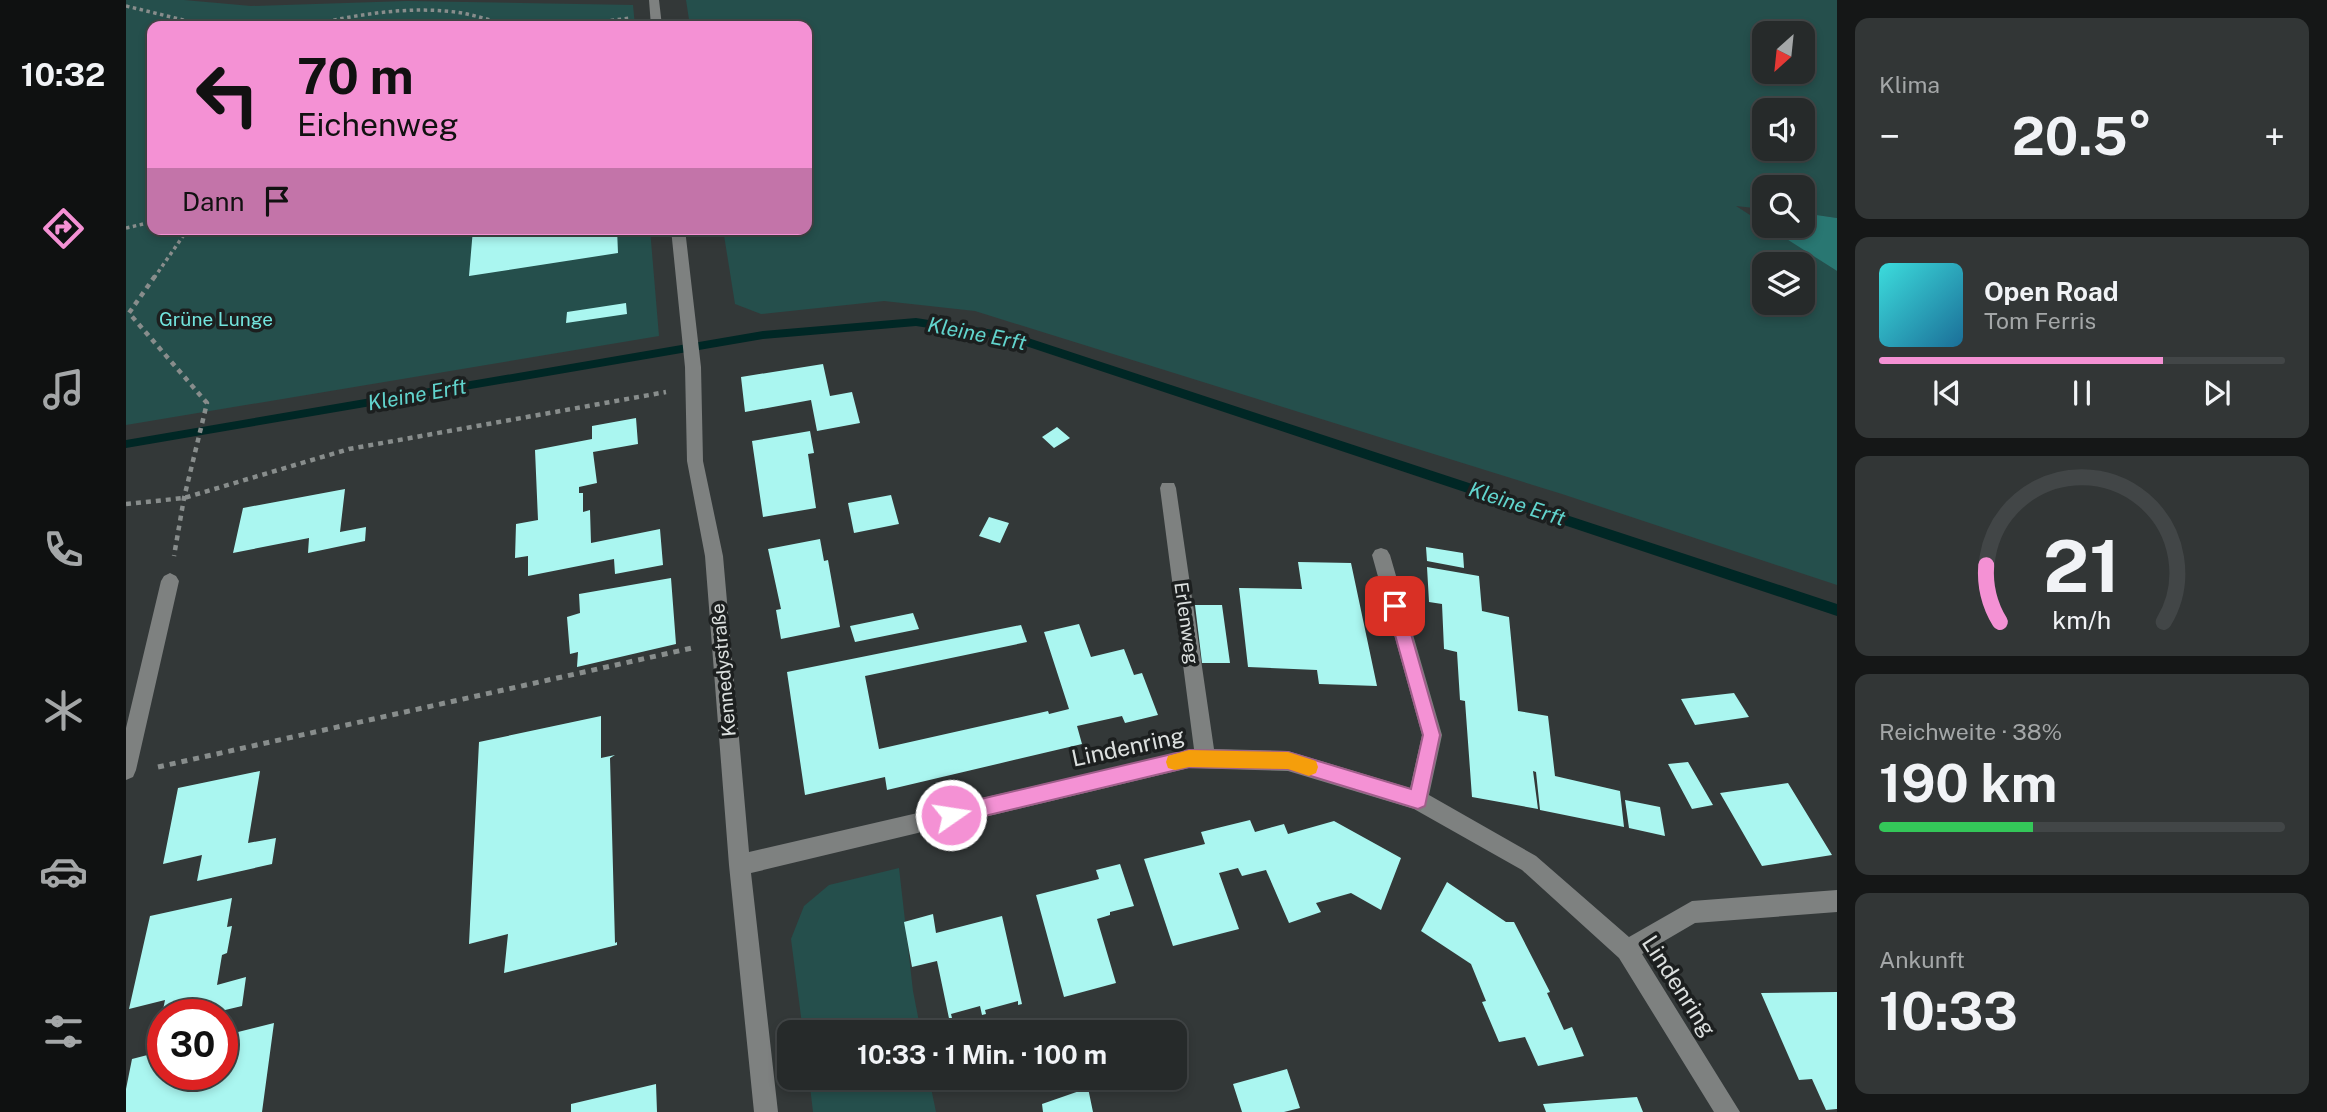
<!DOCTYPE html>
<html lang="de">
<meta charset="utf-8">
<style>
body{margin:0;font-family:"Public Sans",sans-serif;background:#323636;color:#f1f3f6;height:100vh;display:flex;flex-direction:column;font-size:26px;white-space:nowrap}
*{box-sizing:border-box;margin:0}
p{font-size:23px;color:#a4a7a8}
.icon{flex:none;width:38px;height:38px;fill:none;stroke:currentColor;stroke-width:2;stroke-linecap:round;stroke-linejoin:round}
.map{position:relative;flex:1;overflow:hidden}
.side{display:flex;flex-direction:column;gap:18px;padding:18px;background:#151717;width:490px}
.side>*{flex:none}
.banner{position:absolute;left:21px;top:21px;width:665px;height:214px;border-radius:14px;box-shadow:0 4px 10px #0003,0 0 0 2px #424647;background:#f491d4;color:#111;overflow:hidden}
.needle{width:46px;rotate:207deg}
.fabs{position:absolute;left:1626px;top:21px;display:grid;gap:14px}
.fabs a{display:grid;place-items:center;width:63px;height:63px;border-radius:14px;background:#262a2a;box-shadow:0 4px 10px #0003,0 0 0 2px #424647;font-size:35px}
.speed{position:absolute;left:21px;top:999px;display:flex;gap:14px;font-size:35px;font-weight:700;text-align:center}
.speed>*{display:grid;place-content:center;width:91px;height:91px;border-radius:50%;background:#262a2a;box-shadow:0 4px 10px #0003,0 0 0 2px #424647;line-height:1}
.speed .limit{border:10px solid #d22;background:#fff;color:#111}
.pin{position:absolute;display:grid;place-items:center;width:60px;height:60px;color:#fff;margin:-30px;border-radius:14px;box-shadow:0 4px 10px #0006}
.me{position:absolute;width:77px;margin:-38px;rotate:77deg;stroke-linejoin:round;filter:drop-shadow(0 0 5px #0008)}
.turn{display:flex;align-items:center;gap:24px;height:147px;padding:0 35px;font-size:32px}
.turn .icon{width:91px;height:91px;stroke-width:2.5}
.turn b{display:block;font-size:49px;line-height:60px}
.then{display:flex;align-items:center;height:66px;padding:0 35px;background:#0003;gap:14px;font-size:26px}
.big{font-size:52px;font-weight:700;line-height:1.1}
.side .card{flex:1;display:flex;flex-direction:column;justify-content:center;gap:10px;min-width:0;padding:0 24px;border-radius:14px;background:#323636}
.side .dial{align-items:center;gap:0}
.dial svg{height:182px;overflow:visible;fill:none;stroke:#424647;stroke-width:7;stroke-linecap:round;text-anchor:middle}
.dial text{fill:#f1f3f6;stroke:none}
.song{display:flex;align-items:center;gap:21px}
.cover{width:84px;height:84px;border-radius:10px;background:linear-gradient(135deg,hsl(180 70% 55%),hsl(200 70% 35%))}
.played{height:7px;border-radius:4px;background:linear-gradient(90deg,#f491d4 70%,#424647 70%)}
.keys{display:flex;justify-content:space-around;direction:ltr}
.heat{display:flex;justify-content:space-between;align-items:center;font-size:38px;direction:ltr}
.charge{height:10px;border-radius:5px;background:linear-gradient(90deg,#34c759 38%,#424647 0)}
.trip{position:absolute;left:651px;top:1020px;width:410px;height:70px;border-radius:14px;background:#262a2a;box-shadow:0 4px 10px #0003,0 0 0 2px #424647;font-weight:700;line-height:70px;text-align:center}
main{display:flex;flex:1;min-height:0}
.tabs{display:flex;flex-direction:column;width:126px;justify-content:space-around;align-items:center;background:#0f1111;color:#a4a7a8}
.tabs .icon{width:49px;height:49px}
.tabs .on{color:#f491d4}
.tabs b{font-size:32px;color:#f1f3f6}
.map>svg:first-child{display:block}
.green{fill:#254f4c;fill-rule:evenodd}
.forest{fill:#297772}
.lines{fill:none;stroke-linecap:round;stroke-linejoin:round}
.stream{fill:#002725;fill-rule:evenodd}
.building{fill:#aaf6f0}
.path-far2{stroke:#888d8c;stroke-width:3.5;stroke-dasharray:3.5 3.5;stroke-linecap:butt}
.path-far1{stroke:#888d8c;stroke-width:4.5;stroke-dasharray:5 5;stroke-linecap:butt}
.path{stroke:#888d8c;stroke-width:5;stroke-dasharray:6 6;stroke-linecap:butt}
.minor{fill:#7e8180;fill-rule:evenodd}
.route{fill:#f491d4;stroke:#9f5e8a;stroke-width:2}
.slow{fill:#f59e0b}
.labels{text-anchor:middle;stroke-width:7;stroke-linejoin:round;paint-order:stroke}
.park-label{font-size:19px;fill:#72e4dd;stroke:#1c1f1f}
.street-label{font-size:19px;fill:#dce0df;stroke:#1c1f1f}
.water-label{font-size:21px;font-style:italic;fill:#61d4cd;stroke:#1c1f1f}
.near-street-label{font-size:23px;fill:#dce0df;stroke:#1c1f1f}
</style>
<main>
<nav class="tabs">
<b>10:32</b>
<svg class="icon on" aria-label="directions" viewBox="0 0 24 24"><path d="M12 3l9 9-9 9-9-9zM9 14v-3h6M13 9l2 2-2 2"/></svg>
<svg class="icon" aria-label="music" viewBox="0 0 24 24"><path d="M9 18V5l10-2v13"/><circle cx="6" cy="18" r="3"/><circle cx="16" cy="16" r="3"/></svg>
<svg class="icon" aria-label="phone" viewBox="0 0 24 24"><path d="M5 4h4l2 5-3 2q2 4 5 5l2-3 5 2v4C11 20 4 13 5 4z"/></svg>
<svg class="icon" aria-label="climate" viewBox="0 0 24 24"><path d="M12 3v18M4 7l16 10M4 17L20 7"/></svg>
<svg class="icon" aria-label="car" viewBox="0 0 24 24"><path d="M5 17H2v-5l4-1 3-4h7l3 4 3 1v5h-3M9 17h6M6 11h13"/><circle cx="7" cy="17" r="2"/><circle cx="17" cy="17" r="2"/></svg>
<svg class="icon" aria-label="filters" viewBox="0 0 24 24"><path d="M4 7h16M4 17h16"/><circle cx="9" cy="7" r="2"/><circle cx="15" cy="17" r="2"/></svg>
</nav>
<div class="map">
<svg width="1711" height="1112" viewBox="0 0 1711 1112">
<rect width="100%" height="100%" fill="#333838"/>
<!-- green -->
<path class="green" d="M 0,0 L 58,0 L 125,6 L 281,1 L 507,5 L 509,26 L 26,26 L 26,229 L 524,229 L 533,336 L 0,425 Z
M 560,0 L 1711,0 L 1711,218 L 1677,213 L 1676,187 L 1638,187 L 1638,209 L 1610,206 L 1711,271 L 1711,585 L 1436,494 L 849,311 L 758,301 L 635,314 L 609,304 L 597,229 L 681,229 L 681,26 L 564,26 ZM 1638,33 L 1676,33 L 1676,72 L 1638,72 ZM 1638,110 L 1676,110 L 1676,149 L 1638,149 ZM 1638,264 L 1676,264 L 1676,303 L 1638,303 Z
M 773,868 L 787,991 L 795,1032 L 677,1032 L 665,939 L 678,906 L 703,885 Z
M 683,1078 L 803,1078 L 810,1112 L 687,1112 Z"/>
<!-- forest -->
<path class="forest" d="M 1677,213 L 1711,218 L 1711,271 L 1640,226 L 1676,226 Z"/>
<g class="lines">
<!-- stream -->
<path class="stream" d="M 790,318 L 887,333 L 1711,604 L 1711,616 L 882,340 L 790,326 L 637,339 L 0,448 L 0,440 L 637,331 Z"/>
</g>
<!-- building -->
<path class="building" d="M 347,229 L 491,229 L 492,253 L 343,276 Z
M 500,303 L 501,314 L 440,323 L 441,312 Z
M 697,364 L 704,396 L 726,392 L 734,423 L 691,431 L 685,400 L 619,412 L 615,377 Z
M 510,418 L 512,444 L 467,452 L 471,483 L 453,487 L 453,493 L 457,493 L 457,512 L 464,510 L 465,543 L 534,529 L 537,565 L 489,574 L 488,559 L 402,576 L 402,556 L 389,558 L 390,524 L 412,520 L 409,450 L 466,439 L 466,426 Z
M 931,427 L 944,438 L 928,448 L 916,437 Z
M 684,431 L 688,453 L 682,454 L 690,508 L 637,517 L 626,441 Z
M 219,489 L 214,532 L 240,527 L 239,541 L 182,553 L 183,538 L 107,553 L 117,508 Z
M 765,495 L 773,524 L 728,533 L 722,503 Z
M 863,517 L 883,523 L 874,543 L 853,536 Z
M 694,539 L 698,561 L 702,560 L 714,627 L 655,639 L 650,610 L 655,609 L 642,549 Z
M 1300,547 L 1337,553 L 1338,568 L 1301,561 Z
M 1172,562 L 1225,563 L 1251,686 L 1193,684 L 1191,670 L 1122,667 L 1113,588 L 1176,589 Z
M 1301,567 L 1353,576 L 1356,611 L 1383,617 L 1392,711 L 1422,716 L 1429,776 L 1494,791 L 1498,827 L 1414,810 L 1410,772 L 1407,771 L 1412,809 L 1346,797 L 1339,701 L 1334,700 L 1331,652 L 1318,649 L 1316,604 L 1303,602 Z
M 545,578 L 550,644 L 451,667 L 452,652 L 444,654 L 441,617 L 454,613 L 453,594 Z
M 1069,605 L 1096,605 L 1104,663 L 1076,663 Z
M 787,613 L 793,629 L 729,642 L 724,626 Z
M 953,624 L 965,657 L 998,649 L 1008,675 L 1016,673 L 1032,715 L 999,723 L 996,716 L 951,726 L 956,744 L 761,790 L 759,777 L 679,795 L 661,672 L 895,625 L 901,642 L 739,676 L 753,749 L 922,711 L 923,714 L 943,709 L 918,632 Z
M 1608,693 L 1623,717 L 1569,725 L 1555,699 Z
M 475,716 L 475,758 L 489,755 L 484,758 L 489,943 L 491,942 L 491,945 L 378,973 L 382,934 L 343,944 L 353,742 Z
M 1562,762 L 1587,805 L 1566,809 L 1542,764 Z
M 134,771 L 122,843 L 150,838 L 146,864 L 71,881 L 76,855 L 37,864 L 52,788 Z
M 1662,783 L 1706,855 L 1636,866 L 1594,793 Z
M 1499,800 L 1534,807 L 1539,836 L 1503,828 Z
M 1124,820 L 1129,832 L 1158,824 L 1162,834 L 1208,821 L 1275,858 L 1255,910 L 1225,893 L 1190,903 L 1195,912 L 1163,923 L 1140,870 L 1116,876 L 1112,868 L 1093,873 L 1113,929 L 1047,946 L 1018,859 L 1079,844 L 1075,832 Z
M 994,864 L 1008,906 L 984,912 L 984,915 L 971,919 L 990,983 L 938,997 L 910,895 L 973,879 L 970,870 Z
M 1321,882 L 1380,922 L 1388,922 L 1424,992 L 1421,993 L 1438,1030 L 1446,1027 L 1458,1056 L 1412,1066 L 1399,1037 L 1373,1042 L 1356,1002 L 1360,1001 L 1345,964 L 1295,931 Z
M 106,898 L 101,927 L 106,926 L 101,953 L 96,955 L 91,985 L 120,977 L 116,1006 L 78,1015 L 36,1015 L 39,1000 L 3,1009 L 24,916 Z
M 807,914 L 810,933 L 876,916 L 896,1004 L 892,1005 L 892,1001 L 859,1010 L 860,1014 L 856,1015 L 854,1006 L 825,1014 L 827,1022 L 824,1023 L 811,961 L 786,967 L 778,922 Z
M 1711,992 L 1711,1109 L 1700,1110 L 1686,1079 L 1673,1080 L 1635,993 Z
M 148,1023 L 136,1112 L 0,1112 L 0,1089 L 6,1059 L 37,1051 L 37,1074 L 96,1074 L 96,1036 Z
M 1161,1069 L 1174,1108 L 1158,1112 L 1116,1112 L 1107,1084 Z
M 530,1084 L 531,1112 L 445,1112 L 445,1104 Z
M 962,1088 L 967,1112 L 917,1112 L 916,1104 Z
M 1511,1097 L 1517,1112 L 1420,1112 L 1417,1104 Z"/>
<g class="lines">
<!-- path-far2 -->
<path class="path-far2" d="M 0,6 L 82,26
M 180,26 C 229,15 279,6 329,12 C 353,15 374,25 398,26 C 434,28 469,22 505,18
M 0,228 L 26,222
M 28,278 L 62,229"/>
<!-- path-far1 -->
<path class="path-far1" d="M 29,276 L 3,313 L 81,403 L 58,498 L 48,556
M 0,504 L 58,498 L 223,449 L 540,392"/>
<!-- path -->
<path class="path" d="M 32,767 L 566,648"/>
<!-- minor -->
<path class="minor" d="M 523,0 L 533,0 L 536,26 L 525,26 Z
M 545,229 L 559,229 L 575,367 L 577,461 L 597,556 L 623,852 L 1068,749 L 1034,488 L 1036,483 L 1048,483 L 1050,488 L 1088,749 L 1162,751 L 1284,788 L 1296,735 L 1246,555 L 1249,550 L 1255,548 L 1261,550 L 1264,555 L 1316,735 L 1303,795 L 1410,856 L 1503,937 L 1566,901 L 1711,890 L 1711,912 L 1569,923 L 1516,954 L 1614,1112 L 1588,1112 L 1493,958 L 1396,870 L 1288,809 L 1162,771 L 1063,768 L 625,873 L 652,1112 L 628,1112 L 603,865 L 579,556 L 561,461 L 559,367 Z
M 44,573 L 50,576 L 53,581 L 10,770 L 7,777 L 0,780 L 0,728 L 35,581 L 38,576 Z"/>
</g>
<!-- route -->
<path class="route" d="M 1269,599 L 1275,601 L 1277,606 L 1314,735 L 1299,806 L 1292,809 L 1162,769 L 1063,767 L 825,824 L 818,822 L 816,815 L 818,808 L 825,806 L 1063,750 L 1162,752 L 1285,789 L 1297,735 L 1261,606 L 1263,601 Z"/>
<!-- slow -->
<path class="slow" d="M 1063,750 L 1162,752 L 1190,761 L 1192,767 L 1190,773 L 1183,776 L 1162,769 L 1063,767 L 1049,770 L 1042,768 L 1040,762 L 1042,756 Z"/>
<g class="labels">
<!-- park labels -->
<g class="park-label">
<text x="90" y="326">Grüne Lunge</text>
</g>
<!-- street labels -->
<g class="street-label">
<text transform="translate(1061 623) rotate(82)" y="7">Erlenweg</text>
<text transform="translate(597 670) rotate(-95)" y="7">Kennedystraße</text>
</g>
<!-- water labels -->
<g class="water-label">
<text transform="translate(851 334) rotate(11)" y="7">Kleine Erft</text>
<text transform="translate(291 395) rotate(-10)" y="7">Kleine Erft</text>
<text transform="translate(1391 504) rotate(18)" y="7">Kleine Erft</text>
</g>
<!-- near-street labels -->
<g class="near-street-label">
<text transform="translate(1002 747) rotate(-12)" y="8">Lindenring</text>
<text transform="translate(1553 986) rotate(57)" y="8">Lindenring</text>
</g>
</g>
</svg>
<div class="fabs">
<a><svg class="needle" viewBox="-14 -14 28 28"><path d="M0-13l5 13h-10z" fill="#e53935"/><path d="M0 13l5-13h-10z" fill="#a4a7a8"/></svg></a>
<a><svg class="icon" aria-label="sound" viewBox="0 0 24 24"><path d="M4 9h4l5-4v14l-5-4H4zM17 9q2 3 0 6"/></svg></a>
<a><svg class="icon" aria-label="search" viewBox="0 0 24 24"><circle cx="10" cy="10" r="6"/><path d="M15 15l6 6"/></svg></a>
<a><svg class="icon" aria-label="layers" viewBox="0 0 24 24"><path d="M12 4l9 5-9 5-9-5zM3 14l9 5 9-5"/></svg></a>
</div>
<div class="speed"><div class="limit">30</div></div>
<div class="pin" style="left:1269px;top:606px;background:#d93025"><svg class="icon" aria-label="arrive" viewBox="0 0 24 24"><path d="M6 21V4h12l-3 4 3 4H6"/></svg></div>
<svg class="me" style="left:825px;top:815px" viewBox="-20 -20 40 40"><circle r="17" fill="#f491d4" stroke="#fff" stroke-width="3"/><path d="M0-11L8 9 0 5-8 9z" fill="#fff"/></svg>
<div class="trip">10:33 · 1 Min. · 100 m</div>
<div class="banner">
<div class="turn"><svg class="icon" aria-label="left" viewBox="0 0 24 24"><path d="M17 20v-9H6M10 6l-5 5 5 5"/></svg><div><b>70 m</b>Eichenweg</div></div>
<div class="then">Dann<svg class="icon" aria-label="arrive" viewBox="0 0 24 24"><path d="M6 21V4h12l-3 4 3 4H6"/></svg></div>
</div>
</div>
<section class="side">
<div class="card"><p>Klima</p>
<div class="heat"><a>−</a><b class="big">20.5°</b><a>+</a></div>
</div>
<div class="card">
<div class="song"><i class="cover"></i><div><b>Open Road</b><p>Tom Ferris</p></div></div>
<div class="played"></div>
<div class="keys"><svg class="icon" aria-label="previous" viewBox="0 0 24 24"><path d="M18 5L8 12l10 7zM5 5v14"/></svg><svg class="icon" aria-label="pause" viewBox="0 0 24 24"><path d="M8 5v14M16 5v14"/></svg><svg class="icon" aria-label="next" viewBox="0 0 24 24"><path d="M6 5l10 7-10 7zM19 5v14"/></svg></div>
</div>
<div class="card dial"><svg viewBox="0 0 100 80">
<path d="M14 69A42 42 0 1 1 86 69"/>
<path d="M14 69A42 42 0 0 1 8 44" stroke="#f491d4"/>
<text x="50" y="56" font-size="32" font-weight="700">21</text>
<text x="50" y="72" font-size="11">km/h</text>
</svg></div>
<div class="card"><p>Reichweite · 38%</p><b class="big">190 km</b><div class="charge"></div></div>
<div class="card"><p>Ankunft</p><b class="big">10:33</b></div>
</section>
</main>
